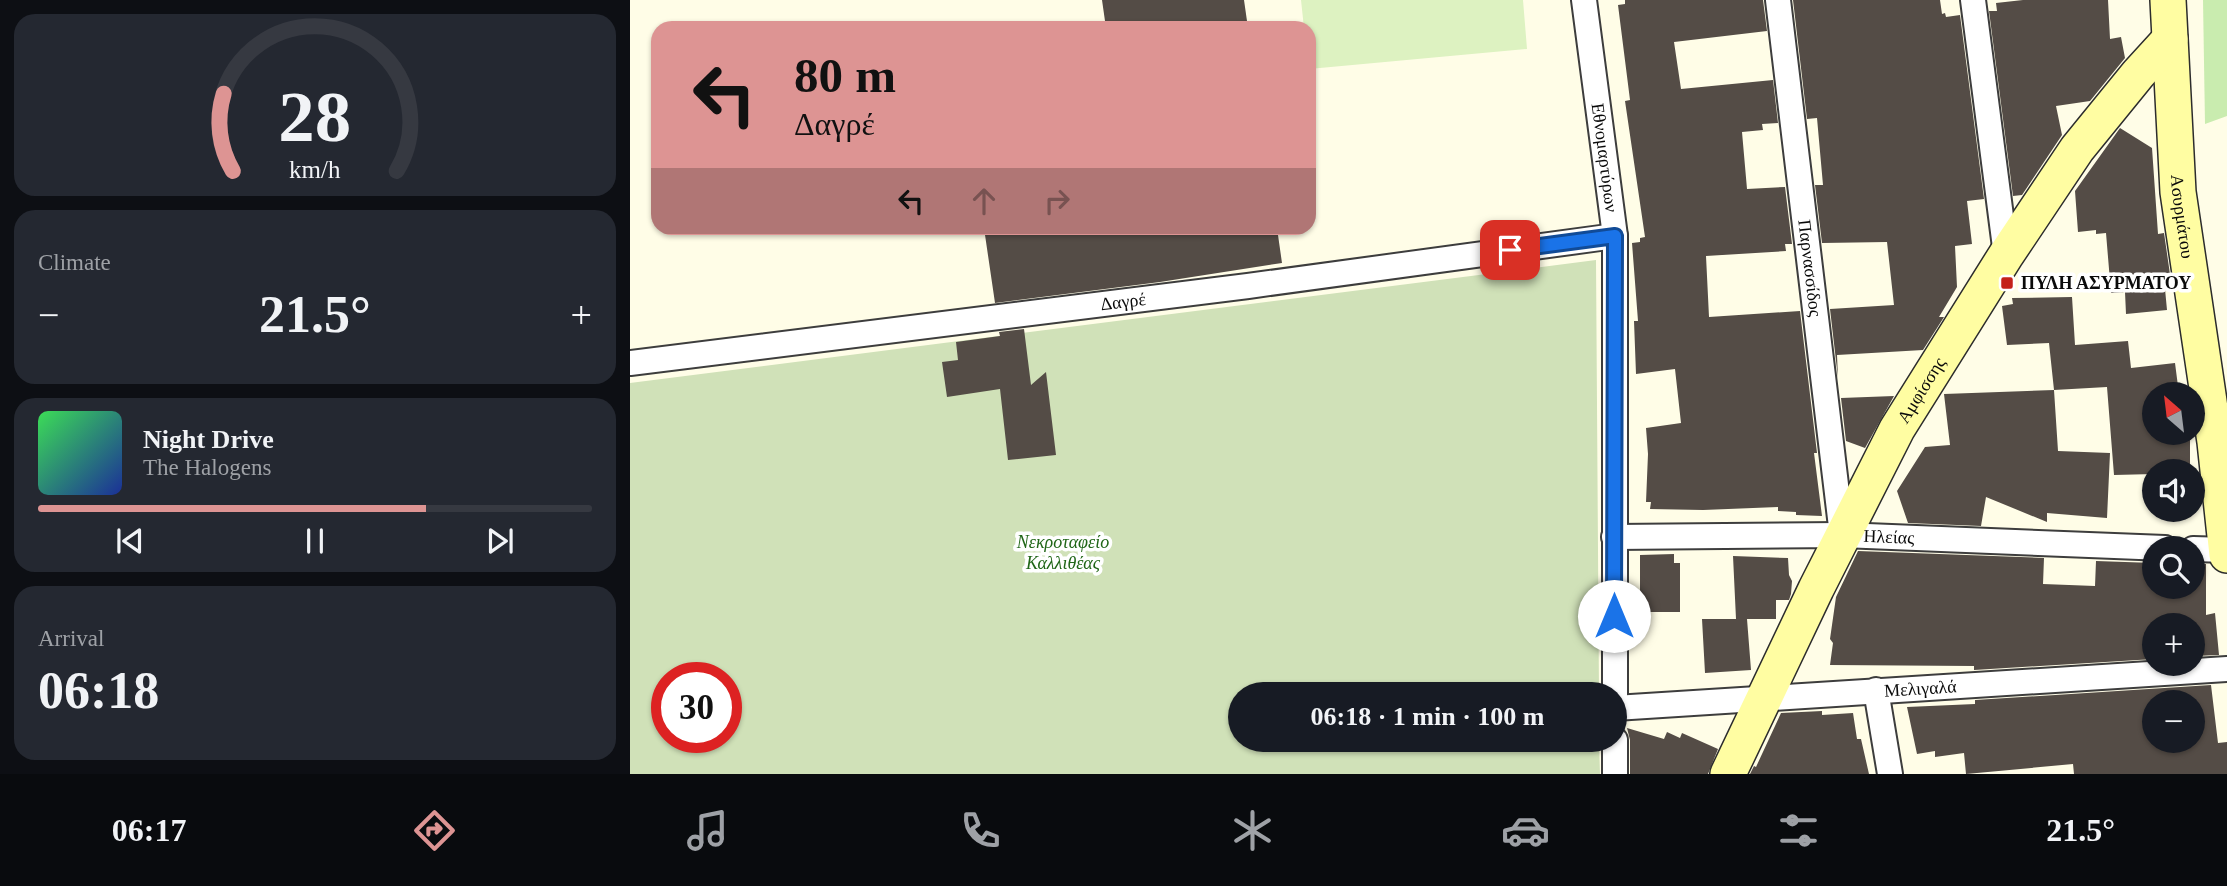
<!DOCTYPE html>
<meta charset="utf-8">
<style>
body{margin:0;font-family:"Times New Roman",serif;background:#242831;color:#f1f3f6;height:100vh;display:flex;flex-direction:column;font-size:26px;white-space:nowrap}
*{box-sizing:border-box;margin:0}
p{font-size:23px;color:#9ea1a6}
.icon{flex:none;width:38px;height:38px;fill:none;stroke:currentColor;stroke-width:2;stroke-linecap:round;stroke-linejoin:round}
.map{position:relative;flex:1;overflow:hidden}
.sheet{display:flex;flex-direction:column;gap:14px;padding:14px;background:#0d0f14;width:630px}
.sheet>*{flex:none}
.hud{position:absolute;left:21px;top:21px;width:665px;height:214px;border-radius:21px;box-shadow:0 2px 5px #0004;background:#dd9493;color:#111;overflow:hidden}
.needle{width:46px;rotate:332deg}
.tools{position:absolute;left:1512px;top:382px;display:grid;gap:14px}
.tools a{display:grid;place-items:center;width:63px;height:63px;border-radius:50%;background:#171b24;box-shadow:0 2px 5px #0004;font-size:35px}
.speed{position:absolute;left:21px;top:662px;display:flex;gap:14px;font-size:35px;font-weight:700;text-align:center}
.speed>*{display:grid;place-content:center;width:91px;height:91px;border-radius:50%;background:#171b24;box-shadow:0 2px 5px #0004;line-height:1}
.speed .limit{border:10px solid #d22;background:#fff;color:#111}
.pin{position:absolute;display:grid;place-items:center;width:60px;height:60px;color:#fff;margin:-30px;border-radius:14px;box-shadow:0 4px 10px #0006}
.me{position:absolute;width:77px;margin:-38px;rotate:0deg;stroke-linejoin:round;filter:drop-shadow(0 0 5px #0008)}
.turn{display:flex;align-items:center;gap:24px;height:147px;padding:0 28px;font-size:32px}
.turn .icon{width:91px;height:91px;stroke-width:2.5}
.turn b{display:block;font-size:49px;line-height:60px}
.lanes{display:flex;align-items:center;height:66px;padding:0 28px;background:#0003;justify-content:center;gap:35px;direction:ltr}
.lanes .off{opacity:.35}
.big{font-size:52px;font-weight:700;line-height:1.1}
.sheet .card{flex:1;display:flex;flex-direction:column;justify-content:center;gap:10px;min-width:0;padding:0 24px;border-radius:21px;background:#242831}
.sheet .dial{align-items:center;gap:0}
.dial svg{height:182px;overflow:visible;fill:none;stroke:#363941;stroke-width:7;stroke-linecap:round;text-anchor:middle}
.dial text{fill:#f1f3f6;stroke:none}
.song{display:flex;align-items:center;gap:21px}
.cover{width:84px;height:84px;border-radius:10px;background:linear-gradient(135deg,hsl(130 70% 55%),hsl(230 70% 35%))}
.played{height:7px;border-radius:4px;background:linear-gradient(90deg,#dd9493 70%,#363941 70%)}
.keys{display:flex;justify-content:space-around;direction:ltr}
.heat{display:flex;justify-content:space-between;align-items:center;font-size:38px;direction:ltr}
.trip{position:absolute;left:598px;top:682px;width:399px;height:70px;border-radius:35px;background:#171b24;box-shadow:0 2px 5px #0004;font-weight:700;line-height:70px;text-align:center}
.tab-bar{display:flex;height:112px;justify-content:space-around;align-items:center;background:#090b0e;color:#9ea1a6}
.tab-bar .icon{width:49px;height:49px}
.tab-bar .selected{color:#dd9493}
.tab-bar b{font-size:32px;color:#f1f3f6}
main{display:flex;flex:1;min-height:0}
.map>svg:first-child{display:block}
.green{fill:#c9ecaf}
.cemetery{fill:#d0e1b8;fill-rule:evenodd}
.pitch{fill:#ddf2c1}
.building{fill:#544c46;fill-rule:evenodd}
.lines{fill:none;stroke-linecap:round;stroke-linejoin:round}
.street-casing{stroke:#3d3d3d;stroke-width:28}
.secondary-casing{stroke:#2c2c2c;stroke-width:38}
.street{stroke:#fff;stroke-width:24}
.secondary{stroke:#fffda2;stroke-width:35}
.route-casing{stroke:#114b97;stroke-width:18}
.route{stroke:#1a73e8;stroke-width:12}
.poi-dot{fill:#c42119;stroke:#fff;stroke-width:2.5}
.labels{text-anchor:middle;stroke-width:7;stroke-linejoin:round;paint-order:stroke}
.street-label{font-size:18px;fill:#0a0a0a;stroke:#fff}
.poi-label{font-size:18px;font-weight:bold;fill:#0a0a0a;stroke:#fff;text-anchor:start}
.park-label{font-size:18px;font-style:italic;fill:#206617;stroke:#fff}
</style>
<main>
<section class="sheet">
<div class="card dial"><svg viewBox="0 0 100 80">
<path d="M14 69A42 42 0 1 1 86 69"/>
<path d="M14 69A42 42 0 0 1 10 35" stroke="#dd9493"/>
<text x="50" y="56" font-size="32" font-weight="700">28</text>
<text x="50" y="72" font-size="11">km/h</text>
</svg></div>
<div class="card"><p>Climate</p>
<div class="heat"><a>−</a><b class="big">21.5°</b><a>+</a></div>
</div>
<div class="card">
<div class="song"><i class="cover"></i><div><b>Night Drive</b><p>The Halogens</p></div></div>
<div class="played"></div>
<div class="keys"><svg class="icon" aria-label="previous" viewBox="0 0 24 24"><path d="M18 5L8 12l10 7zM5 5v14"/></svg><svg class="icon" aria-label="pause" viewBox="0 0 24 24"><path d="M8 5v14M16 5v14"/></svg><svg class="icon" aria-label="next" viewBox="0 0 24 24"><path d="M6 5l10 7-10 7zM19 5v14"/></svg></div>
</div>
<div class="card"><p>Arrival</p><b class="big">06:18</b></div>
</section>
<div class="map">
<svg width="1597" height="774" viewBox="0 0 1597 774">
<rect width="100%" height="100%" fill="#fffde7"/>
<!-- green -->
<path class="green" d="M 1573,0 L 1597,0 L 1597,116 L 1575,124 Z"/>
<!-- cemetery -->
<path class="cemetery" d="M 966,260 L 969,695 L 611,695 L 611,740 L 969,740 L 970,774 L 0,774 L 0,383 ZM 37,677 L 96,677 L 96,737 L 37,737 Z"/>
<!-- pitch -->
<path class="pitch" d="M 671,0 L 893,0 L 897,49 L 679,69 L 679,28 L 674,28 Z"/>
<!-- building -->
<path class="building" d="M 472,0 L 614,0 L 618,28 L 476,28 Z
M 995,0 L 1133,0 L 1137,31 L 1044,42 L 1051,89 L 1143,80 L 1148,123 L 1132,124 L 1133,130 L 1112,132 L 1117,189 L 1155,187 L 1162,244 L 1155,244 L 1156,251 L 1076,256 L 1079,317 L 1170,311 L 1187,453 L 1184,453 L 1192,516 L 1166,515 L 1166,512 L 1148,511 L 1148,507 L 1073,510 L 1020,509 L 1021,502 L 1016,502 L 1018,454 L 1016,428 L 1051,423 L 1045,369 L 1006,374 L 1004,321 L 1008,321 L 1002,243 L 1010,242 L 1010,238 L 1015,237 L 995,101 L 1000,100 L 988,5 L 995,4 Z
M 1163,0 L 1310,0 L 1312,14 L 1315,13 L 1316,17 L 1330,15 L 1354,199 L 1337,201 L 1342,244 L 1325,246 L 1327,287 L 1309,317 L 1314,317 L 1293,350 L 1207,355 L 1208,378 L 1200,309 L 1264,305 L 1257,242 L 1192,243 L 1185,185 L 1193,185 L 1187,118 L 1177,119 Z
M 1393,0 L 1478,0 L 1480,39 L 1491,37 L 1495,58 L 1460,101 L 1426,106 L 1432,135 L 1392,195 L 1383,196 L 1359,11 L 1367,11 L 1366,3 Z
M 1490,128 L 1522,148 L 1528,234 L 1534,233 L 1542,288 L 1535,289 L 1537,310 L 1496,314 L 1495,292 L 1481,293 L 1476,233 L 1466,234 L 1466,230 L 1448,232 L 1445,191 Z
M 354,228 L 647,228 L 652,263 L 530,282 L 365,303 Z
M 1442,297 L 1445,345 L 1498,341 L 1501,368 L 1545,363 L 1549,394 L 1524,394 L 1524,432 L 1560,432 L 1560,471 L 1524,471 L 1524,474 L 1484,475 L 1477,387 L 1424,390 L 1419,343 L 1377,345 L 1372,306 L 1383,304 L 1382,298 Z
M 394,329 L 401,385 L 416,372 L 426,455 L 378,460 L 370,389 L 317,397 L 312,362 L 328,360 L 326,342 L 370,336 L 369,332 Z
M 1424,390 L 1428,451 L 1480,453 L 1477,518 L 1417,513 L 1417,522 L 1356,497 L 1351,526 L 1278,523 L 1267,491 L 1295,447 L 1320,445 L 1314,394 Z
M 1264,396 L 1235,448 L 1216,441 L 1211,398 Z
M 1228,551 L 1414,558 L 1413,584 L 1465,586 L 1466,561 L 1524,563 L 1524,586 L 1563,586 L 1563,564 L 1576,564 L 1576,615 L 1585,613 L 1589,655 L 1563,656 L 1563,625 L 1524,625 L 1524,659 L 1344,670 L 1344,666 L 1200,665 L 1203,643 L 1200,639 L 1206,597 Z
M 1044,554 L 1044,563 L 1050,563 L 1050,612 L 1010,612 L 1010,555 Z
M 1103,556 L 1158,558 L 1159,575 L 1162,581 L 1161,594 L 1159,600 L 1146,600 L 1146,619 L 1109,619 L 1117,619 L 1121,670 L 1075,673 L 1072,619 L 1106,619 Z
M 1581,685 L 1588,743 L 1597,742 L 1597,774 L 1444,774 L 1443,764 L 1336,774 L 1334,753 L 1305,757 L 1305,751 L 1287,754 L 1277,707 L 1345,704 L 1345,700 ZM 1524,702 L 1563,702 L 1563,740 L 1524,740 Z
M 1192,711 L 1192,715 L 1223,713 L 1227,739 L 1231,739 L 1239,774 L 1120,774 L 1124,766 L 1126,767 L 1151,713 Z
M 997,728 L 1034,739 L 1037,732 L 1050,738 L 1052,733 L 1088,749 L 1078,774 L 1000,774 L 1000,740 Z"/>
<g class="lines">
<!-- street casing -->
<g class="street-casing">
<g id="street">
<path id="s1" d="M 954,0 L 985,236 L 985,695"/>
<path id="s2" d="M 1148,0 L 1212,535"/>
<path d="M 1343,0 L 1376,255"/>
<path id="s3" d="M 0,363 L 618,286 L 985,236"/>
<path id="s4" d="M 984,537 L 1212,535 L 1535,548"/>
<path d="M 1563,549 L 1597,550"/>
<path d="M 1246,690 L 1260,774"/>
<path id="s5" d="M 985,708 L 1597,669"/>
<path d="M 985,740 L 985,774"/>
</g>
</g>
<!-- secondary casing -->
<g class="secondary-casing">
<g id="secondary">
<path id="s6" d="M 1538,0 L 1548,192 L 1585,442 L 1597,555"/>
<path id="s7" d="M 1098,774 L 1186,589 L 1267,429 L 1376,255 L 1447,149 L 1508,74 L 1540,39"/>
</g>
</g>
<!-- street -->
<use href="#street" class="street"/>
<!-- secondary -->
<use href="#secondary" class="secondary"/>
</g>
<g class="lines">
<!-- route casing -->
<g class="route-casing">
<path id="route" d="M 880,250 L 985,236 L 984,616"/>
</g>
<!-- route -->
<use href="#route" class="route"/>
</g>
<!-- markers -->
<rect class="poi-dot" x="1370" y="276" width="14" height="14" rx="3.5"/>
<g class="labels">
<!-- street labels -->
<g class="street-label">
<text dy="6" stroke="none"><textPath href="#s1" startOffset="159">Εθνομαρτύρων</textPath></text>
<text dy="6" stroke="none"><textPath href="#s6" startOffset="217">Ασυρμάτου</textPath></text>
<text dy="6" stroke="none"><textPath href="#s2" startOffset="270">Παρνασσίδος</textPath></text>
<text dy="6" stroke="none"><textPath href="#s3" startOffset="497">Δαγρέ</textPath></text>
<text dy="6" stroke="none"><textPath href="#s7" startOffset="430">Αμφίσσης</textPath></text>
<text dy="6" stroke="none"><textPath href="#s4" startOffset="275">Ηλείας</textPath></text>
<text dy="6" stroke="none"><textPath href="#s5" startOffset="306">Μελιγαλά</textPath></text>
</g>
<!-- poi labels -->
<g class="poi-label">
<text x="1391" y="289">ΠΥΛΗ ΑΣΥΡΜΑΤΟΥ</text>
</g>
<!-- park labels -->
<g class="park-label">
<text x="433" y="548">Νεκροταφείο<tspan x="433" dy="21">Καλλιθέας</tspan></text>
</g>
</g>
</svg>
<div class="tools">
<a><svg class="needle" viewBox="-14 -14 28 28"><path d="M0-13l5 13h-10z" fill="#e53935"/><path d="M0 13l5-13h-10z" fill="#9ea1a6"/></svg></a>
<a><svg class="icon" aria-label="sound" viewBox="0 0 24 24"><path d="M4 9h4l5-4v14l-5-4H4zM17 9q2 3 0 6"/></svg></a>
<a><svg class="icon" aria-label="search" viewBox="0 0 24 24"><circle cx="10" cy="10" r="6"/><path d="M15 15l6 6"/></svg></a>
<a>+</a>
<a>−</a>
</div>
<div class="speed"><div class="limit">30</div></div>
<div class="pin" style="left:880px;top:250px;background:#d93025"><svg class="icon" aria-label="arrive" viewBox="0 0 24 24"><path d="M6 21V4h12l-3 4 3 4H6"/></svg></div>
<svg class="me" style="left:984px;top:616px" viewBox="-20 -20 40 40"><circle r="19" fill="#fff"/><path d="M0-13L10 11 0 6-10 11z" fill="#1a73e8"/></svg>
<div class="trip">06:18 · 1 min · 100 m</div>
<div class="hud">
<div class="turn"><svg class="icon" aria-label="left" viewBox="0 0 24 24"><path d="M17 20v-9H6M10 6l-5 5 5 5"/></svg><div><b>80 m</b>Δαγρέ</div></div>
<div class="lanes"><svg class="icon" aria-label="left" viewBox="0 0 24 24"><path d="M17 20v-9H6M10 6l-5 5 5 5"/></svg><svg class="icon off" aria-label="ahead" viewBox="0 0 24 24"><path d="M12 20V5M6 11l6-6 6 6"/></svg><svg class="icon off" aria-label="right" viewBox="0 0 24 24"><path d="M7 20v-9h11M14 6l5 5-5 5"/></svg></div>
</div>
</div>
</main>
<nav class="tab-bar">
<b>06:17</b>
<svg class="icon selected" aria-label="directions" viewBox="0 0 24 24"><path d="M12 3l9 9-9 9-9-9zM9 14v-3h6M13 9l2 2-2 2"/></svg>
<svg class="icon" aria-label="music" viewBox="0 0 24 24"><path d="M9 18V5l10-2v13"/><circle cx="6" cy="18" r="3"/><circle cx="16" cy="16" r="3"/></svg>
<svg class="icon" aria-label="phone" viewBox="0 0 24 24"><path d="M5 4h4l2 5-3 2q2 4 5 5l2-3 5 2v4C11 20 4 13 5 4z"/></svg>
<svg class="icon" aria-label="climate" viewBox="0 0 24 24"><path d="M12 3v18M4 7l16 10M4 17L20 7"/></svg>
<svg class="icon" aria-label="car" viewBox="0 0 24 24"><path d="M5 17H2v-5l4-1 3-4h7l3 4 3 1v5h-3M9 17h6M6 11h13"/><circle cx="7" cy="17" r="2"/><circle cx="17" cy="17" r="2"/></svg>
<svg class="icon" aria-label="filters" viewBox="0 0 24 24"><path d="M4 7h16M4 17h16"/><circle cx="9" cy="7" r="2"/><circle cx="15" cy="17" r="2"/></svg>
<b>21.5°</b>
</nav>
